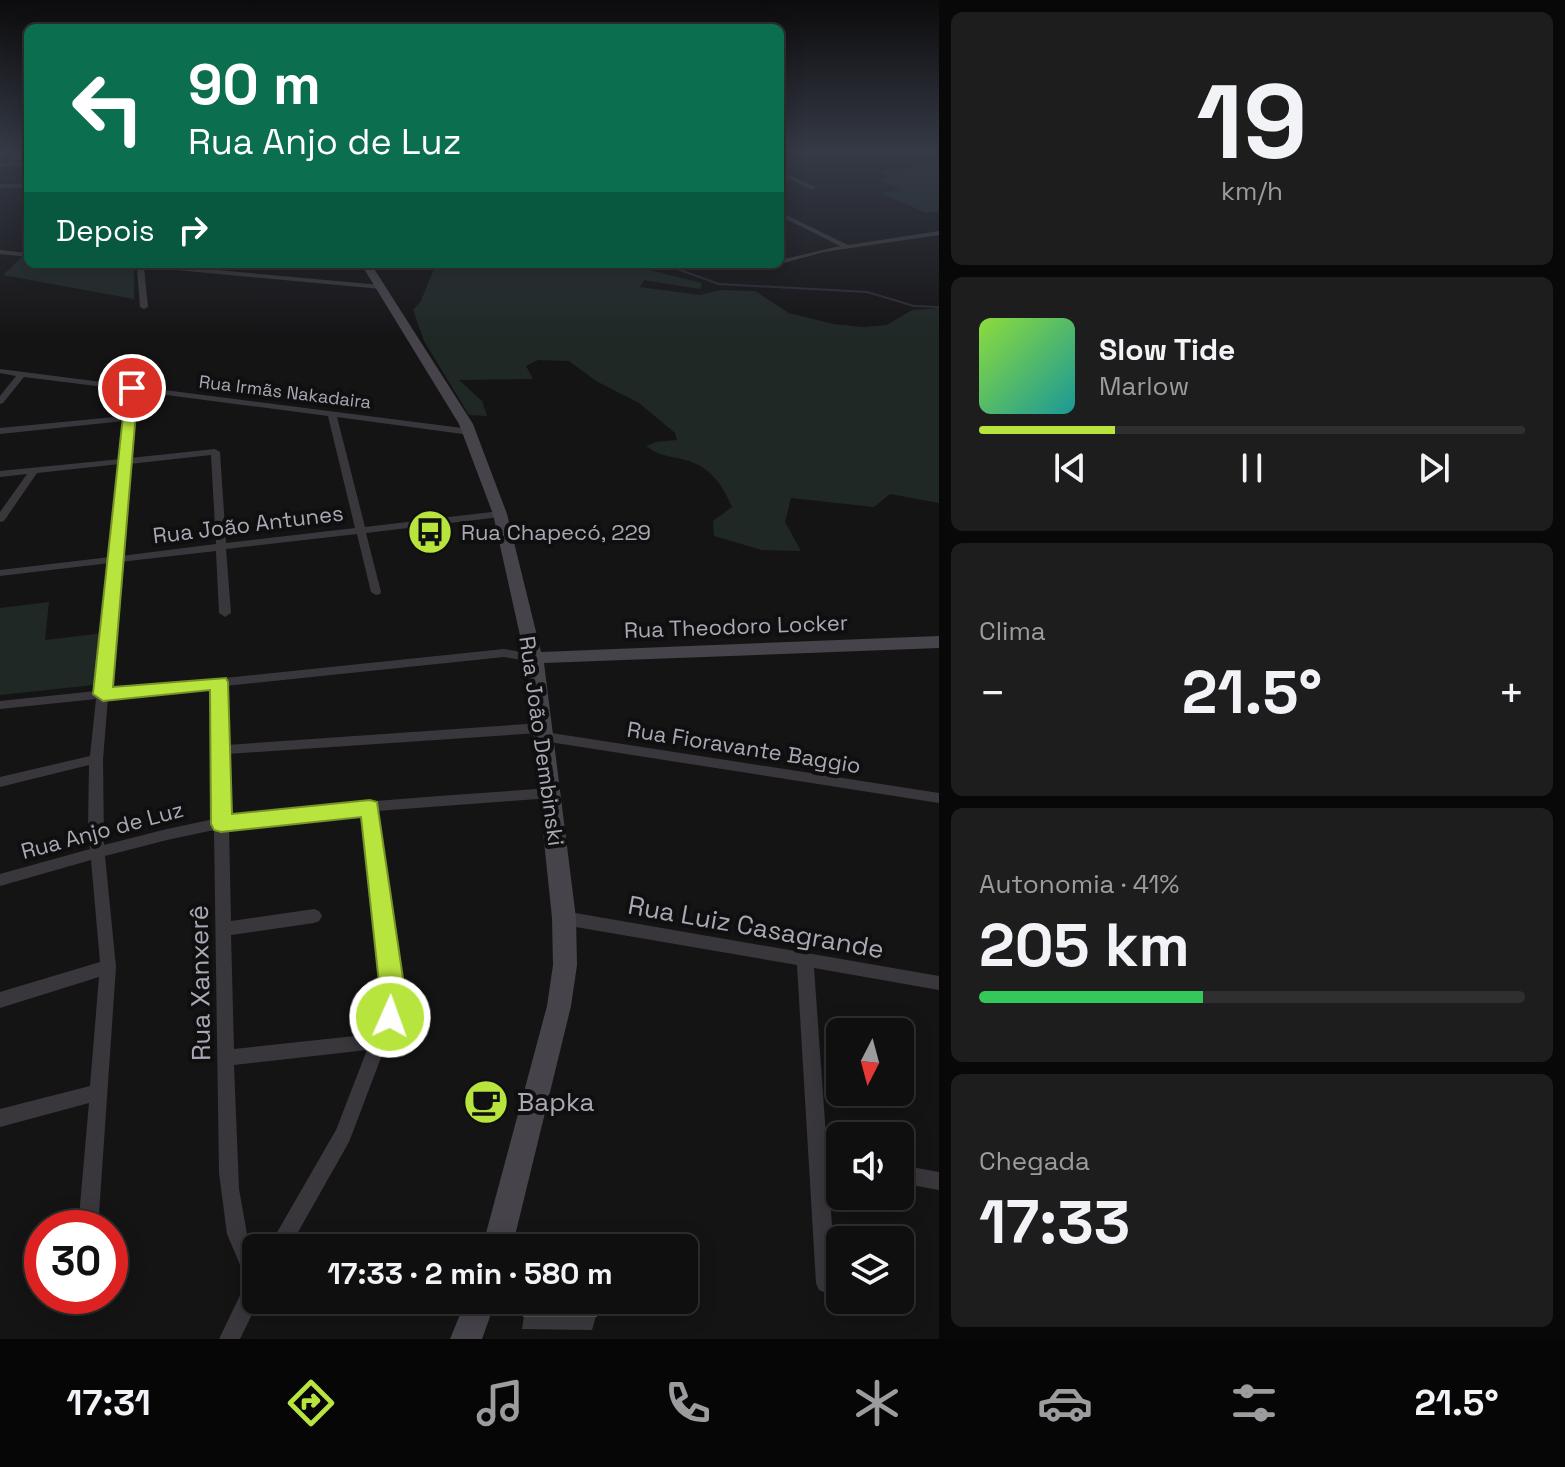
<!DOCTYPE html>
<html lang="pt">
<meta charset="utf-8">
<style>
body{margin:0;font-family:"Space Grotesk",sans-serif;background:#1e1d1e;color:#f1f3f6;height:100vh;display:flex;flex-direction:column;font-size:30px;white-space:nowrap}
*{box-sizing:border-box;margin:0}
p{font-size:26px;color:#9c9c9f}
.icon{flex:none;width:44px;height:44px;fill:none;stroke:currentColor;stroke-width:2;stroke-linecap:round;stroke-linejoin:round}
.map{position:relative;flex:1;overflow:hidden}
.drawer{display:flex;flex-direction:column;gap:12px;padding:12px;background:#090809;width:626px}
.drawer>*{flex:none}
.guide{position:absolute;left:24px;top:24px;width:760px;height:244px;border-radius:12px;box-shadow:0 4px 20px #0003,0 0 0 2px #302f30;background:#0b6e4f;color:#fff;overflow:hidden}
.needle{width:52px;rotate:186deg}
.controls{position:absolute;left:826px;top:1018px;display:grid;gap:16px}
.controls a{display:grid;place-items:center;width:88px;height:88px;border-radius:12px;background:#100f10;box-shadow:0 4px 20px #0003,0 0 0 2px #302f30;font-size:40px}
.speed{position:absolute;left:24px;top:1210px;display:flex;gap:16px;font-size:40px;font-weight:700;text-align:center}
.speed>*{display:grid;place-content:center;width:104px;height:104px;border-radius:50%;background:#100f10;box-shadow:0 4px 20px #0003,0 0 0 2px #302f30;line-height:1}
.speed .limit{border:12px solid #d22;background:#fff;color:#111}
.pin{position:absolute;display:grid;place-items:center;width:68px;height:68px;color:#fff;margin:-34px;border:4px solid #fff;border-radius:50%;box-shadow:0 2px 8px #0007}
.me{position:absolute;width:88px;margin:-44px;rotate:2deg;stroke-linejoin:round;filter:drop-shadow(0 0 6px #0008)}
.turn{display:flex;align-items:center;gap:28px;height:168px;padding:0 32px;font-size:36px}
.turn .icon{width:104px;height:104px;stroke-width:2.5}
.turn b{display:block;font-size:56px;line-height:68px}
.then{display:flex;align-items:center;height:76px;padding:0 32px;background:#0003;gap:16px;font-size:30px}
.big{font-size:60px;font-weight:600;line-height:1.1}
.drawer .card{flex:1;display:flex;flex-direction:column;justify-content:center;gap:12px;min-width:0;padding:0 28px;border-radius:12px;background:#1e1d1e}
.drawer .dial{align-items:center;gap:0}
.dial b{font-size:104px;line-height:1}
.song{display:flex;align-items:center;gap:24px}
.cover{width:96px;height:96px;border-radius:12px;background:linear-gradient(135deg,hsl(90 70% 55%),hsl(180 70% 35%))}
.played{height:8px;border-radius:4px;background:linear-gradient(90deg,#b7e43d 25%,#302f30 25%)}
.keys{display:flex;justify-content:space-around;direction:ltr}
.heat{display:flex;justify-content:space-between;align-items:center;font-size:44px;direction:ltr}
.charge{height:12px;border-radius:6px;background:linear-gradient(90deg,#34c759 41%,#302f30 0)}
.trip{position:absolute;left:242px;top:1234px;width:456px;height:80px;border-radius:12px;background:#100f10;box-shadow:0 4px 20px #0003,0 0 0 2px #302f30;font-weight:600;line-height:80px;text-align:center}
.menu{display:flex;height:128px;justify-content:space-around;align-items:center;background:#060606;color:#9c9c9f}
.menu .icon{width:56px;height:56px}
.menu .active{color:#b7e43d}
.menu b{font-size:36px;color:#f1f3f6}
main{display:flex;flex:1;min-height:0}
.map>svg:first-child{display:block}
.green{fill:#202826}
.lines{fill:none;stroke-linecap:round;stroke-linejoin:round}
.stream{stroke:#2c2b38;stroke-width:2}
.street{fill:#39373c;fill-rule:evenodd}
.secondary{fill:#46434a;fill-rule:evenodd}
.wall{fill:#3a393d}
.building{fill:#47454a;stroke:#56545b;stroke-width:2}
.route{fill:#b7e43d;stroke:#779428;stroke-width:2}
.labels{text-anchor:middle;stroke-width:8;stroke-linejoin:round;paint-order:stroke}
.far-street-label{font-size:18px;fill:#aba7b5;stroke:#100f10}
.street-label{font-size:22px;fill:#aba7b5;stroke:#100f10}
.poi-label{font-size:22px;fill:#aba7b5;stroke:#100f10;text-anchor:start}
.near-street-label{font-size:26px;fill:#aba7b5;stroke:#100f10}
.near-poi-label{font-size:26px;fill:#aba7b5;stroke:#100f10;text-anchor:start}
</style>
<main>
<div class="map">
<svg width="939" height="1339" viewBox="0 0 939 1339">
<rect width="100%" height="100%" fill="#151415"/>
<!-- green -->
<path class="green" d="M 939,164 L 939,211 L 926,213 L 881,193 L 901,190 L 882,180 L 892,178 L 880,172 Z
M 23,256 L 28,257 L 28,264 L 134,266 L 134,299 L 3,275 Z
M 444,264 L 625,264 L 702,283 L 700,289 L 644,280 L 640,287 L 700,295 L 721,290 L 755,291 L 789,313 L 833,324 L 862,327 L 887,325 L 912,310 L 939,308 L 939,503 L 890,494 L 874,507 L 791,498 L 785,522 L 801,551 L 762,550 L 714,536 L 713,521 L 732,507 C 723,486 711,468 689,461 C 673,456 659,457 646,446 L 656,442 L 677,440 L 675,433 L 639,403 L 596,381 L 569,361 L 538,360 L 526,366 L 533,379 L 459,380 L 482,401 L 487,416 L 469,415 L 424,341 L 413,310 L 421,301 L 435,266 Z
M 49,602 L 45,640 L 105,633 L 94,685 L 0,695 L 0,608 Z"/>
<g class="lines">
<!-- stream -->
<path class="stream" d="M 663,264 L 719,284 L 867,292 L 914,306 L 939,307"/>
<!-- street -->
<path class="street" d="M 22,150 L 28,150 L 14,163 L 28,162 L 28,166 L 0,167 L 0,163 L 8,163 Z
M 780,171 L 815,187 L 816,188 L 811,189 L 780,175 Z
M 0,184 L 28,184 L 28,188 L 0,188 Z
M 780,212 L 848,245 L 939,231 L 939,235 L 824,252 L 780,264 L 780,260 L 840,246 L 780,216 Z
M 0,250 L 28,253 L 28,257 L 0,254 Z
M 126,264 L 151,264 L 381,285 L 384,287 L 381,289 L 144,267 L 148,307 L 144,309 L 140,307 L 137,267 Z
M 0,369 L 470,429 L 474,432 L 470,435 L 337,417 L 365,527 L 500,511 L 505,514 L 500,517 L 366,533 L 381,592 L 380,594 L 376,595 L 371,592 L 357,534 L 226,549 L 231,613 L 225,617 L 219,613 L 216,551 L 120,562 L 109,690 L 504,649 L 534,654 L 540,658 L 534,662 L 504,657 L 225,686 L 227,745 L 542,723 L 547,725 L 548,728 L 545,732 L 939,793 L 939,803 L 543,741 L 538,739 L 537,736 L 538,733 L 227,754 L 228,817 C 335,802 443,796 550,788 L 555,789 L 557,793 L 555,797 L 550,798 L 377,811 L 401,1005 L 349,1142 L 289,1248 L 268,1248 L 336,1130 L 367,1050 L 234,1065 L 239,1189 L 247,1234 L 256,1257 L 256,1300 L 259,1300 L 240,1339 L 219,1339 L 247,1281 L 227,1234 L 219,1173 L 214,830 L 167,840 L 105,856 L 116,967 L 98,1228 L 78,1228 L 89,1103 L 0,1127 L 0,1109 L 90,1086 L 99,977 L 0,1008 L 0,992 L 100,962 L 91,860 L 0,886 L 0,874 L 90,849 L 88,830 L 89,765 L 0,787 L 0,777 L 90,756 L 96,699 L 0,709 L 0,701 L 96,691 L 110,563 L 0,576 L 0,570 L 110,557 L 120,464 L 37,473 L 4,521 L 0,522 L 0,512 L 27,474 L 0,477 L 0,471 L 121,459 L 124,421 L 0,434 L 0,428 L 125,416 L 128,390 L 24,377 L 3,403 L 0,404 L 0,396 L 16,376 L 0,373 ZM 136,391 L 328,416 L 355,528 L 226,543 L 220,452 L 215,449 L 130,458 ZM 211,455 L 216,544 L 121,556 L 129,464 ZM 213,687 L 214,819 L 167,829 L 104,845 L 103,759 L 108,698 ZM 364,812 L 385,1005 L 374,1034 L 234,1049 L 231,935 L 314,923 L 319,921 L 322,916 L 319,911 L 314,909 L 231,921 L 229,828 Z
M 564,911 L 939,976 L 939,990 L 814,968 L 827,1150 L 840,1153 L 840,1171 L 828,1169 L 836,1283 L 833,1290 L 826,1293 L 819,1290 L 816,1283 L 797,965 L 564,925 L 559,923 L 556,918 L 559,913 Z
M 900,1165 L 939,1172 L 939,1190 L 900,1183 Z"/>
<!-- secondary -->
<path class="secondary" d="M 361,264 L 371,264 L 473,424 L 507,514 L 541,652 L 939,636 L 939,648 L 544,663 L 576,918 L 577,965 L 571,1006 L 512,1248 L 482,1248 L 547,1006 L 553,965 L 552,918 L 525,658 L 493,514 L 459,424 Z
M 466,1300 L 496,1300 L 482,1339 L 450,1339 Z"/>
</g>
<!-- wall -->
<path class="wall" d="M 524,1316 L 596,1316 L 592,1330 L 522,1329 Z"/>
<!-- building -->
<path class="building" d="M 528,1300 L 595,1300 L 596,1316 L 524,1316 Z"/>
<!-- sky -->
<linearGradient id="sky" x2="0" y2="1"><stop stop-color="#0c0b0c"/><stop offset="0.45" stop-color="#353a46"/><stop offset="1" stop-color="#353a46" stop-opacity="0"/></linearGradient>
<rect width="939" height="337" fill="url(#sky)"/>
<!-- route -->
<path class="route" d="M 132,384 L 138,388 L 113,687 L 226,678 L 228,682 L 232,814 L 370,800 L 377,802 L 405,992 L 399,1025 L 390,1029 L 381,1025 L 377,1017 L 380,992 L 361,817 L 221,832 L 214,830 L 211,824 L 210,690 L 103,701 L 93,694 L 126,388 Z"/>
<!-- icons -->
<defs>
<g id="bus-disc" transform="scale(2.3)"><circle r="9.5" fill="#b7e43d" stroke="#100f10"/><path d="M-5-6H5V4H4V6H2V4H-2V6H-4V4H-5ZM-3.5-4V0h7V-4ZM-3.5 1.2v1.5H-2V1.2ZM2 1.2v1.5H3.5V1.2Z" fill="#111"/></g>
<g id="cafe-disc" transform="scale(2.3)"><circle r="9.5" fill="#b7e43d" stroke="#100f10"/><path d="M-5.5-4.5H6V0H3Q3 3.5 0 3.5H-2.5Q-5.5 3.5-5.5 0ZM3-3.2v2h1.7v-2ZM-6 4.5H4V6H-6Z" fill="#111"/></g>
</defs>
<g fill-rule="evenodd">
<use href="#bus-disc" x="430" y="532"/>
<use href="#cafe-disc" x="486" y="1102"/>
</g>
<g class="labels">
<!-- far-street labels -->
<g class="far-street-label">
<text transform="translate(285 392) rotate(7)" y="6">Rua Irmãs Nakadaira</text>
</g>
<!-- street labels -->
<g class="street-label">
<text transform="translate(248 524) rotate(-7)" y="8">Rua João Antunes</text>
<text transform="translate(736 626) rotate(-2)" y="8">Rua Theodoro Locker</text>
<text transform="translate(542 741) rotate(82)" y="8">Rua João Dembinski</text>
<text transform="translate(744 747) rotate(9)" y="8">Rua Fioravante Baggio</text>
<text transform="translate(102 830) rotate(-15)" y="8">Rua Anjo de Luz</text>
</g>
<!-- poi labels -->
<g class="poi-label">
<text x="461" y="540">Rua Chapecó, 229</text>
</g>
<!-- near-street labels -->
<g class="near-street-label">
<text transform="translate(756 927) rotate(10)" y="9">Rua Luiz Casagrande</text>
<text transform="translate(200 983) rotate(-91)" y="9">Rua Xanxerê</text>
</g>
<!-- near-poi labels -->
<g class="near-poi-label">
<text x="517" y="1111">Bapka</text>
</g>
</g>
</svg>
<div class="controls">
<a><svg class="needle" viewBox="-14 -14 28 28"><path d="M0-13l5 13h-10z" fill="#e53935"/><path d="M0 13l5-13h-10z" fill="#9c9c9f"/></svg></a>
<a><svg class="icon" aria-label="sound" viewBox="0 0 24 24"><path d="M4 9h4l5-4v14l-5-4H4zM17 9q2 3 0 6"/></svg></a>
<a><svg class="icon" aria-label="layers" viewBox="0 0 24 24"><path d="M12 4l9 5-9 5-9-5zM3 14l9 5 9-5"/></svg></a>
</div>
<div class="speed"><div class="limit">30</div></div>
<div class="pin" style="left:132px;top:388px;background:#d93025"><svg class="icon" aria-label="arrive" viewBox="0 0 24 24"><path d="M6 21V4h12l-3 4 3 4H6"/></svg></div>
<svg class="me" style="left:390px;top:1017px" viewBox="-20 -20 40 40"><circle r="17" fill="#b7e43d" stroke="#fff" stroke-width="3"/><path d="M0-11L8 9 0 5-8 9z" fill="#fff"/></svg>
<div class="trip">17:33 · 2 min · 580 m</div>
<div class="guide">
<div class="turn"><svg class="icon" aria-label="left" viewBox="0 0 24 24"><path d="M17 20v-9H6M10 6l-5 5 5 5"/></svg><div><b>90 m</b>Rua Anjo de Luz</div></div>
<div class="then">Depois<svg class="icon" aria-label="right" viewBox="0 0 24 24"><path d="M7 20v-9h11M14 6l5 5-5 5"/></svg></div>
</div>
</div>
<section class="drawer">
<div class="card dial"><b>19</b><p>km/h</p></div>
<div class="card">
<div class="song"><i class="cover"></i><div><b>Slow Tide</b><p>Marlow</p></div></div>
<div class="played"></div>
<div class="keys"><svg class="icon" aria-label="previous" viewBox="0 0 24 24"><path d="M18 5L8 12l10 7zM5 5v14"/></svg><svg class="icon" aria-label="pause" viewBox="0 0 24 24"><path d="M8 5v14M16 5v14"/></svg><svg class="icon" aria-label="next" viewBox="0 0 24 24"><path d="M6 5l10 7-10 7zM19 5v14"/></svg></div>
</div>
<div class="card"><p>Clima</p>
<div class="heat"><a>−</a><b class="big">21.5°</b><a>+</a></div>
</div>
<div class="card"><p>Autonomia · 41%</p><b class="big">205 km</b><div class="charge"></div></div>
<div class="card"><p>Chegada</p><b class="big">17:33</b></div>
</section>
</main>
<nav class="menu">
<b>17:31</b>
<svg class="icon active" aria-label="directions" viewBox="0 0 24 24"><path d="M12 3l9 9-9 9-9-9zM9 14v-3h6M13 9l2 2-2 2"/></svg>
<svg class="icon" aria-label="music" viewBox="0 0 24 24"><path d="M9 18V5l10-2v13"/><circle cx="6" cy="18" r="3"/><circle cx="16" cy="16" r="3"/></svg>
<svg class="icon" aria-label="phone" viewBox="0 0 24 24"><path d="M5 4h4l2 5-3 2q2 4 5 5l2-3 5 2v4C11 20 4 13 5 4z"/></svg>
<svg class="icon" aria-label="climate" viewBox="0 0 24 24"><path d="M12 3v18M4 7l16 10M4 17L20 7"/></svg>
<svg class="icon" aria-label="car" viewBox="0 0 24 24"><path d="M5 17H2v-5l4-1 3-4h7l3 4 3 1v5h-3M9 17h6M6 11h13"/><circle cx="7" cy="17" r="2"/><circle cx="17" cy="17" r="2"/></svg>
<svg class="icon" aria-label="filters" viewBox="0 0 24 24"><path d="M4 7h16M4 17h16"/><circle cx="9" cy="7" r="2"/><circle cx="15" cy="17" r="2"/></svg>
<b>21.5°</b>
</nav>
